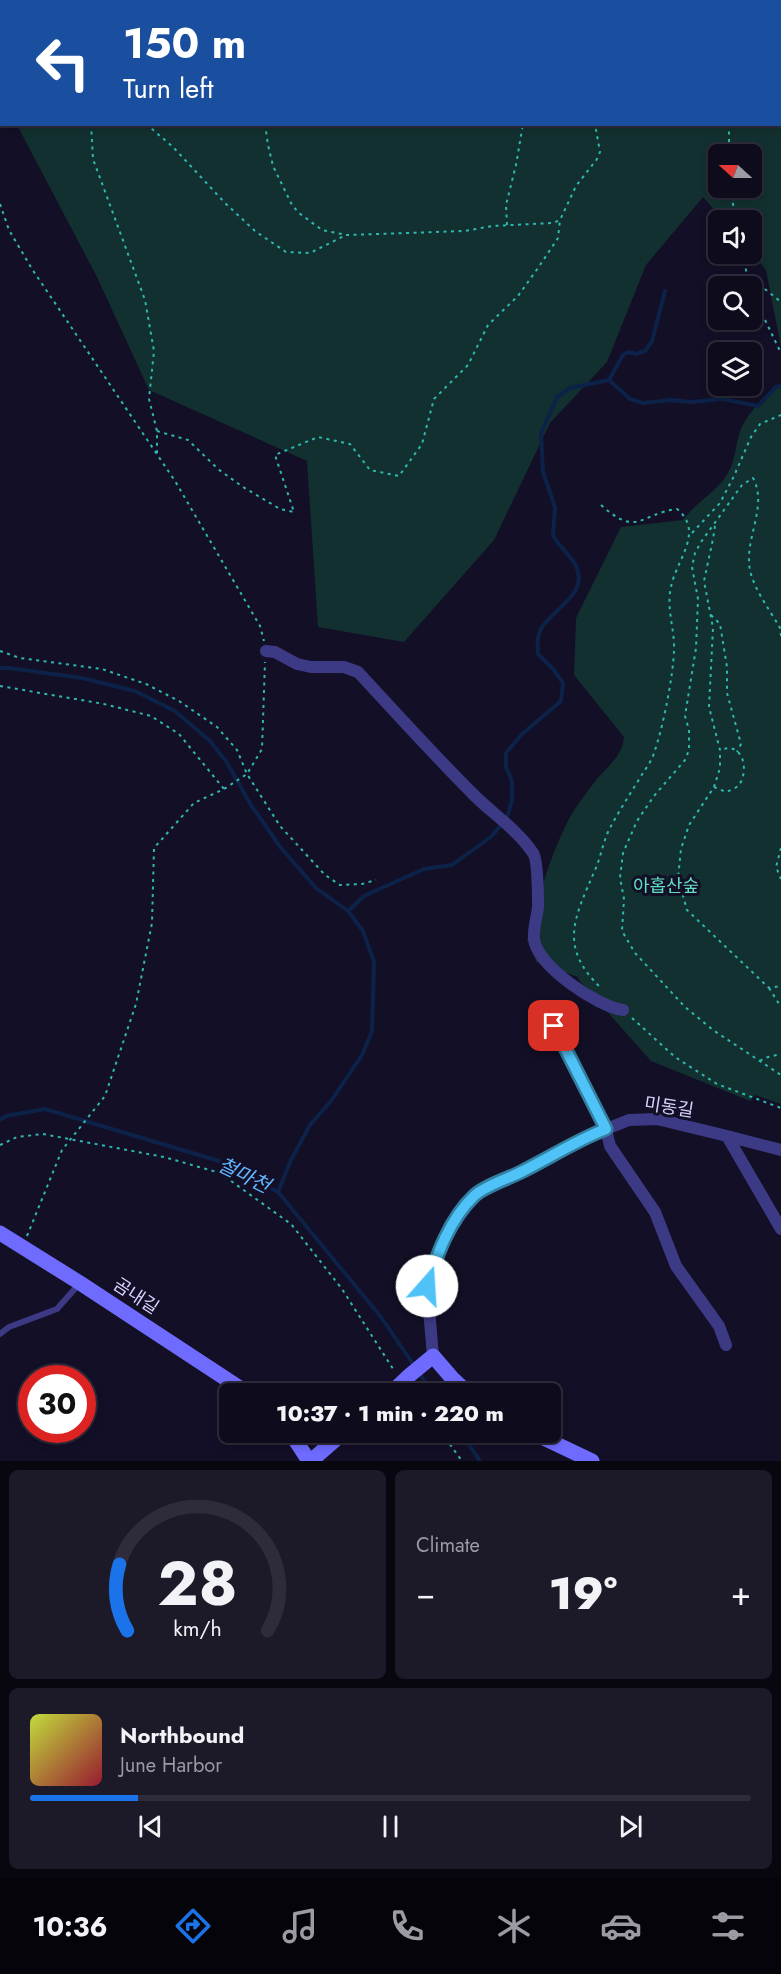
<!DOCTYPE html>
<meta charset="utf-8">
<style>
body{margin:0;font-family:Jost,"Noto Sans KR",sans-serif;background:#1c1929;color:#f1f3f6;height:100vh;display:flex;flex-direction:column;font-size:22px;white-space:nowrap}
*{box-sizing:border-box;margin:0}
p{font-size:20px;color:#9b9ba3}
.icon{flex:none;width:33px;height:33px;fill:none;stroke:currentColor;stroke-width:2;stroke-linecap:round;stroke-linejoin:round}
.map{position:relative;height:1461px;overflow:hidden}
.sheet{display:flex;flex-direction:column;gap:9px;padding:9px;background:#08060f;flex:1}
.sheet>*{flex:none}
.top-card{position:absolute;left:0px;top:0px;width:782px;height:126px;box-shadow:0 3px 9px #0003,0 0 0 2px #2e2b3b;background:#1a4fa0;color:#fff;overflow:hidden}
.needle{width:39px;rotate:291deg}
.tools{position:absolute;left:708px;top:144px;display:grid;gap:12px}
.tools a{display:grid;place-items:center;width:54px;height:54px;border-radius:9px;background:#0e0b1c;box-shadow:0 3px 9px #0003,0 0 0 2px #2e2b3b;font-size:30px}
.speed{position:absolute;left:18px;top:1365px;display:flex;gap:12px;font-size:30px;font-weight:700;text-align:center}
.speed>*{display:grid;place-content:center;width:78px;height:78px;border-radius:50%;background:#0e0b1c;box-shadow:0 3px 9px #0003,0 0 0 2px #2e2b3b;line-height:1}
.speed .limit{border:9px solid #d22;background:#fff;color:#111}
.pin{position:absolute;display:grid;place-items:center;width:51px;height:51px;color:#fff;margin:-26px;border-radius:12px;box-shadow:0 3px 9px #0006}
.me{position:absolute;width:66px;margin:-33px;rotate:19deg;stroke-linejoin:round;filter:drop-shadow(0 0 4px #0008)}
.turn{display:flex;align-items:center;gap:21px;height:126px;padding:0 24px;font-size:27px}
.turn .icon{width:78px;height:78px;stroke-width:2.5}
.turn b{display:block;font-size:42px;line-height:51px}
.big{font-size:45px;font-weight:800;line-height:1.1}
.sheet .card{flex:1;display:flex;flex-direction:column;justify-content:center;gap:9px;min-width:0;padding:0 21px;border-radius:9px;background:#1c1929}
.sheet .dial{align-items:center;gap:0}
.dial svg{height:156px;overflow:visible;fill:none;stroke:#2e2b3b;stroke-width:7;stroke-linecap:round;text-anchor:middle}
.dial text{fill:#f1f3f6;stroke:none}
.song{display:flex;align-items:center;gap:18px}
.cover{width:72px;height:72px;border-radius:9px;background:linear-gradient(135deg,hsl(70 70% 55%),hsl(350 70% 35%))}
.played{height:6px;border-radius:3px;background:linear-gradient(90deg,#1a73e8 15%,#2e2b3b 15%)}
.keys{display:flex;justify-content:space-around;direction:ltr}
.heat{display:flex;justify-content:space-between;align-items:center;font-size:33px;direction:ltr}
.sheet .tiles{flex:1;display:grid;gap:9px;grid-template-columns:1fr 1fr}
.card:last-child{grid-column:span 2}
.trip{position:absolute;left:219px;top:1383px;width:342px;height:60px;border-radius:9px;background:#0e0b1c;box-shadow:0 3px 9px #0003,0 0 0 2px #2e2b3b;font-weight:800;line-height:60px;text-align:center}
.tabs{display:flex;height:96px;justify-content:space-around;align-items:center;background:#06040b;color:#9b9ba3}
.tabs .icon{width:42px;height:42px}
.tabs .current{color:#1a73e8}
.tabs b{font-size:27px;color:#f1f3f6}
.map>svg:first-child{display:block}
.green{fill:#12302f;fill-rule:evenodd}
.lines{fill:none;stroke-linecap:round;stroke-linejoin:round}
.stream{stroke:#0c2248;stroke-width:4}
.path{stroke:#2fb8b0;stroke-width:2;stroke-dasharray:3 4.5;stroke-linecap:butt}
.lane{stroke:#3d3a85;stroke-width:6}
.street{stroke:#3d3a85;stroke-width:12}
.secondary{stroke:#6f6bff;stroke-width:15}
.route-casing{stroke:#337fa1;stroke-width:15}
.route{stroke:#4fc3f7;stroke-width:10}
.labels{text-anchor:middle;stroke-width:6;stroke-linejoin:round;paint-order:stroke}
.park-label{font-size:18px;fill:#5fe0c0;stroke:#130f26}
.street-label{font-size:18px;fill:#d9d4ff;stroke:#130f26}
.water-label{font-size:20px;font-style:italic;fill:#62b6ff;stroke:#130f26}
</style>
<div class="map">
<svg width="781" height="1461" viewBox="0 0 781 1461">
<rect width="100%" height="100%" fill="#130f26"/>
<!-- green -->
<path class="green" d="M 200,0 L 781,0 L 781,347 L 766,270 L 752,253 L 752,220 L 723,220 L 703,197 L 646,265 L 607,362 L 550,423 L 494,540 L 404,642 L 318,627 L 307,461 L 149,390 L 97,277 L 17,125 L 780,124 L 780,2 L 198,1 ZM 718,154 L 752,154 L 752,188 L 718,188 Z
M 781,386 L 781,1104 L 755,1095 L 750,1101 L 651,1061 L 579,980 L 578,977 L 536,962 L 534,952 L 527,941 C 534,924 537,908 541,891 C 548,866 558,840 570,817 C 578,804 588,790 597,779 C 609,765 622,756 624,737 L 574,675 L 576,618 L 621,527 L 683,520 C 696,502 718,491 728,473 C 736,459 735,446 740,432 C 746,414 761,401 775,388 Z"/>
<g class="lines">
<!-- stream -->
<path class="stream" d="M 609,380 L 623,355 L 628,352 L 636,354 L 645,351 L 652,341 L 665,291
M 0,668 L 9,668 L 82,678 L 135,691 L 175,711 L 209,740 L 226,761 L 251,805 L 281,848 L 316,888 L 348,911 L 363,931 L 374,962 L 372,1031 L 362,1055 L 331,1101 L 310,1125 L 291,1160 L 278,1192
M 348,911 L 364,896 L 424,869 L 452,865 L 492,836 L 507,817 L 512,801 L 512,781 L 506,767 L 506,753 L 522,734 L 561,701 L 563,683 L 554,670 L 538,654 C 537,644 537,635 542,627 C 555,607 589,594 576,566 C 571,556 560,547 553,536 L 555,507 L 543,472 L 541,433 L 557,397 L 570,388 L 609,380 L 630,399 L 643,403 L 671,400 L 691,402 L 723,399 L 758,406 L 776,387 L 781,386
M 0,1120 L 6,1116 L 45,1109 L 219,1161 L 278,1192 L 381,1317 L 415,1367
M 420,1374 L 433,1394
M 460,1432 L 480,1461"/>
<!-- path -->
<path class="path" d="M 353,2 L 362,0
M 512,2 L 512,0
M 91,124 L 93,159 L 145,300 L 154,351 L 149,399 L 157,431 L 157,456
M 146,124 L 173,147 L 225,203 L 255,231 L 286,252 L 310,253 L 346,235
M 265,124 L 268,145 L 273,166 L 292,205 L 299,213 L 322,230 L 346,235 L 465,231 L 492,226 L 553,223 L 560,220 L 576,186 L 597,159 L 600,152 L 595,124
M 729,124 L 729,154
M 731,188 L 735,220
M 0,204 L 9,230 L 32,269 L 175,481 L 260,626 L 264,641
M 507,225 L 506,205 L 516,165 L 523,124
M 742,254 L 748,278 L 755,281 L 781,302
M 748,278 L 749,286
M 752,293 L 781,353
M 157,431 L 188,440 L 218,469 L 243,487 L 280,509 L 294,512 L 275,455 L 318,437 L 350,444 L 370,470 L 399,476 L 422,444 L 434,399 L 468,365 L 488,325 L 518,296 L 538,268 L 558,238 L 560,220
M 601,505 C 638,538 639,514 677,509 C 705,532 676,560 671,587 C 666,609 675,629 674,651 C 673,677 663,728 654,753 C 652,760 647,767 643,773 C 632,791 620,809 610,828 C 603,841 601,857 595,870 C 574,919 558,947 602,989
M 715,526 L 713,539 L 704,581 L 713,628 L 709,707 L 720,750 L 720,768 L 714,787 L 689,825 L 681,849 L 678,878 L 687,910 L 769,988 L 781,986
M 692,533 L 720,503 L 734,476 L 751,437 L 760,424 L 781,415
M 711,615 L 720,624 L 727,667 L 727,693 L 741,744 L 737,752
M 781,636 L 780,628 C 769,608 749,584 749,561 C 748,533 767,504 753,478 L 742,485 L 701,542 L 695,553 L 692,567 L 698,599 L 696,648 L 685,716 L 689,730 L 689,750 L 685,760 L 654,796 L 637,821 L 623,853 L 620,878 L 624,899 L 622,931 L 635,953 L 685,1007 L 713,1030 L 781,1075
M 0,651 L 20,658 L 102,669 L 146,684 L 179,701 L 217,727 L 237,750 L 247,774 L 280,826 L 325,875 L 340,885 L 362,884 L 376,880
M 0,686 L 104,704 L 151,716 L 179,734 L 224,789
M 714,787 L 726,792 C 731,790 736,788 739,785 C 747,774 746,751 730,748 C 727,748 724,749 720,750
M 781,848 L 776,867 L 781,879
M 769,988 L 781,1007
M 632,1018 L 675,1057 L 717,1084 L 781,1108
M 760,1061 L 764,1058 L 781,1054
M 0,1145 L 17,1137 L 43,1134 L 164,1157 L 220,1173 L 291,1224 L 342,1289 L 395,1372
M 27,1236 L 62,1150 L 105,1096 L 136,1004 L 152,923 L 154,848 L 194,803 L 224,789 L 247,774 L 262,749 L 265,662
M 441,1432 L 462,1461"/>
<!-- lane -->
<path class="lane" d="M 0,1334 L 9,1327 L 57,1309 L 79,1284"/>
<!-- street -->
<path class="street" d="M 266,651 L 275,652 L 297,664 L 311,667 L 344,667 L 358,672 C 395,712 432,753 471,792 C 490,812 517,829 533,853 C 538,860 538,896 538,907 C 537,917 533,929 534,939 C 537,966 598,1007 623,1010
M 554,1026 L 606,1129 L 610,1146 L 655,1212 L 676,1266 L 719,1326 L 726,1345
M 727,1136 L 781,1150
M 433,1356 L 427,1286 L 436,1257 L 451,1226 L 475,1195 L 525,1170 L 591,1135 L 629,1120 L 657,1119 L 727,1136 L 781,1229"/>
<!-- secondary -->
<path class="secondary" d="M 0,1233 L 80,1283 L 249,1394
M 390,1394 L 410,1375 L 433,1356 L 452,1378 L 469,1394
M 290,1432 L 309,1461
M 531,1432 L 592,1461
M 311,1461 L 344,1432"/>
</g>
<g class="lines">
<!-- route casing -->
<g class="route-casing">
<path id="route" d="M 427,1286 C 437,1255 449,1220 474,1196 C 484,1186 510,1178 523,1171 C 551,1157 577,1140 606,1129 L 554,1026"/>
</g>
<!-- route -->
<use href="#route" class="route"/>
</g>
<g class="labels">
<!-- park labels -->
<g class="park-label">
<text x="666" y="892">아홉산숲</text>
</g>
<!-- street labels -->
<g class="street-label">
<text transform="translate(669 1107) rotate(9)" y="6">미동길</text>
<text transform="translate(136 1296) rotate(33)" y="6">곰내길</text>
</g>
<!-- water labels -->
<g class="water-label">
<text transform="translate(244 1175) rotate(26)" y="7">철마천</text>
</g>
</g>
</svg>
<div class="tools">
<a><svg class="needle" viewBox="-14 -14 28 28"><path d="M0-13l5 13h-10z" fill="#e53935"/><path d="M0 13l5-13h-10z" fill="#9b9ba3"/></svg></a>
<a><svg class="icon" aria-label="sound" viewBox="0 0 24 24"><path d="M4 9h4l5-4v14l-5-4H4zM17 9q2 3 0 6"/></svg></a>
<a><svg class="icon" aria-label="search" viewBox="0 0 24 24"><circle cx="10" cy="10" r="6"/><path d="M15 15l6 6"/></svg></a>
<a><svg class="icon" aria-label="layers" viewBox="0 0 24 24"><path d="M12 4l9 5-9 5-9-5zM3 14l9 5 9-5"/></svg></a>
</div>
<div class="speed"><div class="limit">30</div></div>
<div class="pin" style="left:554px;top:1026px;background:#d93025"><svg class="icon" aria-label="arrive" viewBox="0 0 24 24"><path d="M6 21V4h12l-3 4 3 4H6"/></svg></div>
<svg class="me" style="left:427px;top:1286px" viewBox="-20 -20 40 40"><circle r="19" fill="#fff"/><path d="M0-13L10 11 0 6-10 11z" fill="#4fc3f7"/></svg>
<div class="trip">10:37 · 1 min · 220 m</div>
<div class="top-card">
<div class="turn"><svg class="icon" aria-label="left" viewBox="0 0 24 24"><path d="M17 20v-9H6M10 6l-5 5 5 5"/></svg><div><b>150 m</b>Turn left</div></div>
</div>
</div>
<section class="sheet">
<div class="tiles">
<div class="card dial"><svg viewBox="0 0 100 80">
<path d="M14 69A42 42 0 1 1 86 69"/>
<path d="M14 69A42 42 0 0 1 10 35" stroke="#1a73e8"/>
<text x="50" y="56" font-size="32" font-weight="700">28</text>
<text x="50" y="72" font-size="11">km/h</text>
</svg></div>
<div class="card"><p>Climate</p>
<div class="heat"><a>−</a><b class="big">19°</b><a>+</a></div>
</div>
<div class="card">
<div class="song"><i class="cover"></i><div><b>Northbound</b><p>June Harbor</p></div></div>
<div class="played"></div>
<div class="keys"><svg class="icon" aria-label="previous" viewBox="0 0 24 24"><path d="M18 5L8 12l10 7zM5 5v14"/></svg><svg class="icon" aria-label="pause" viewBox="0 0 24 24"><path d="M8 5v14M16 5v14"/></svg><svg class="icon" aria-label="next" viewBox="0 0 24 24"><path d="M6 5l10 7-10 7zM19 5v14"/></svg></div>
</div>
</div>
</section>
<nav class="tabs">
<b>10:36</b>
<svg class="icon current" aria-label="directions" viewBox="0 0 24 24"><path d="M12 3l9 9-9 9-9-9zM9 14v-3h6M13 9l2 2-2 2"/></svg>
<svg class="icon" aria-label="music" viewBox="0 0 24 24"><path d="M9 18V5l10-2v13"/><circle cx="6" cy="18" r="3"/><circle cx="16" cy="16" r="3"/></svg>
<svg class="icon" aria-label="phone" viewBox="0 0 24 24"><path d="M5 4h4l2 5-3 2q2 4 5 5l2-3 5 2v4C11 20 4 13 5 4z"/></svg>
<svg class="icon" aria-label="climate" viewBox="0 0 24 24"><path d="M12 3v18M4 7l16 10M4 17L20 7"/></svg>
<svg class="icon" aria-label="car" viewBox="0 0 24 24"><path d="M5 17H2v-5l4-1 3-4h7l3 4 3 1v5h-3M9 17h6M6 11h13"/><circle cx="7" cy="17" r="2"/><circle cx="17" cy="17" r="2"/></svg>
<svg class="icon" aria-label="filters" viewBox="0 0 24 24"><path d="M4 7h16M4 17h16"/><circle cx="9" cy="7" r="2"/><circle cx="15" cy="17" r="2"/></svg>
</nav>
